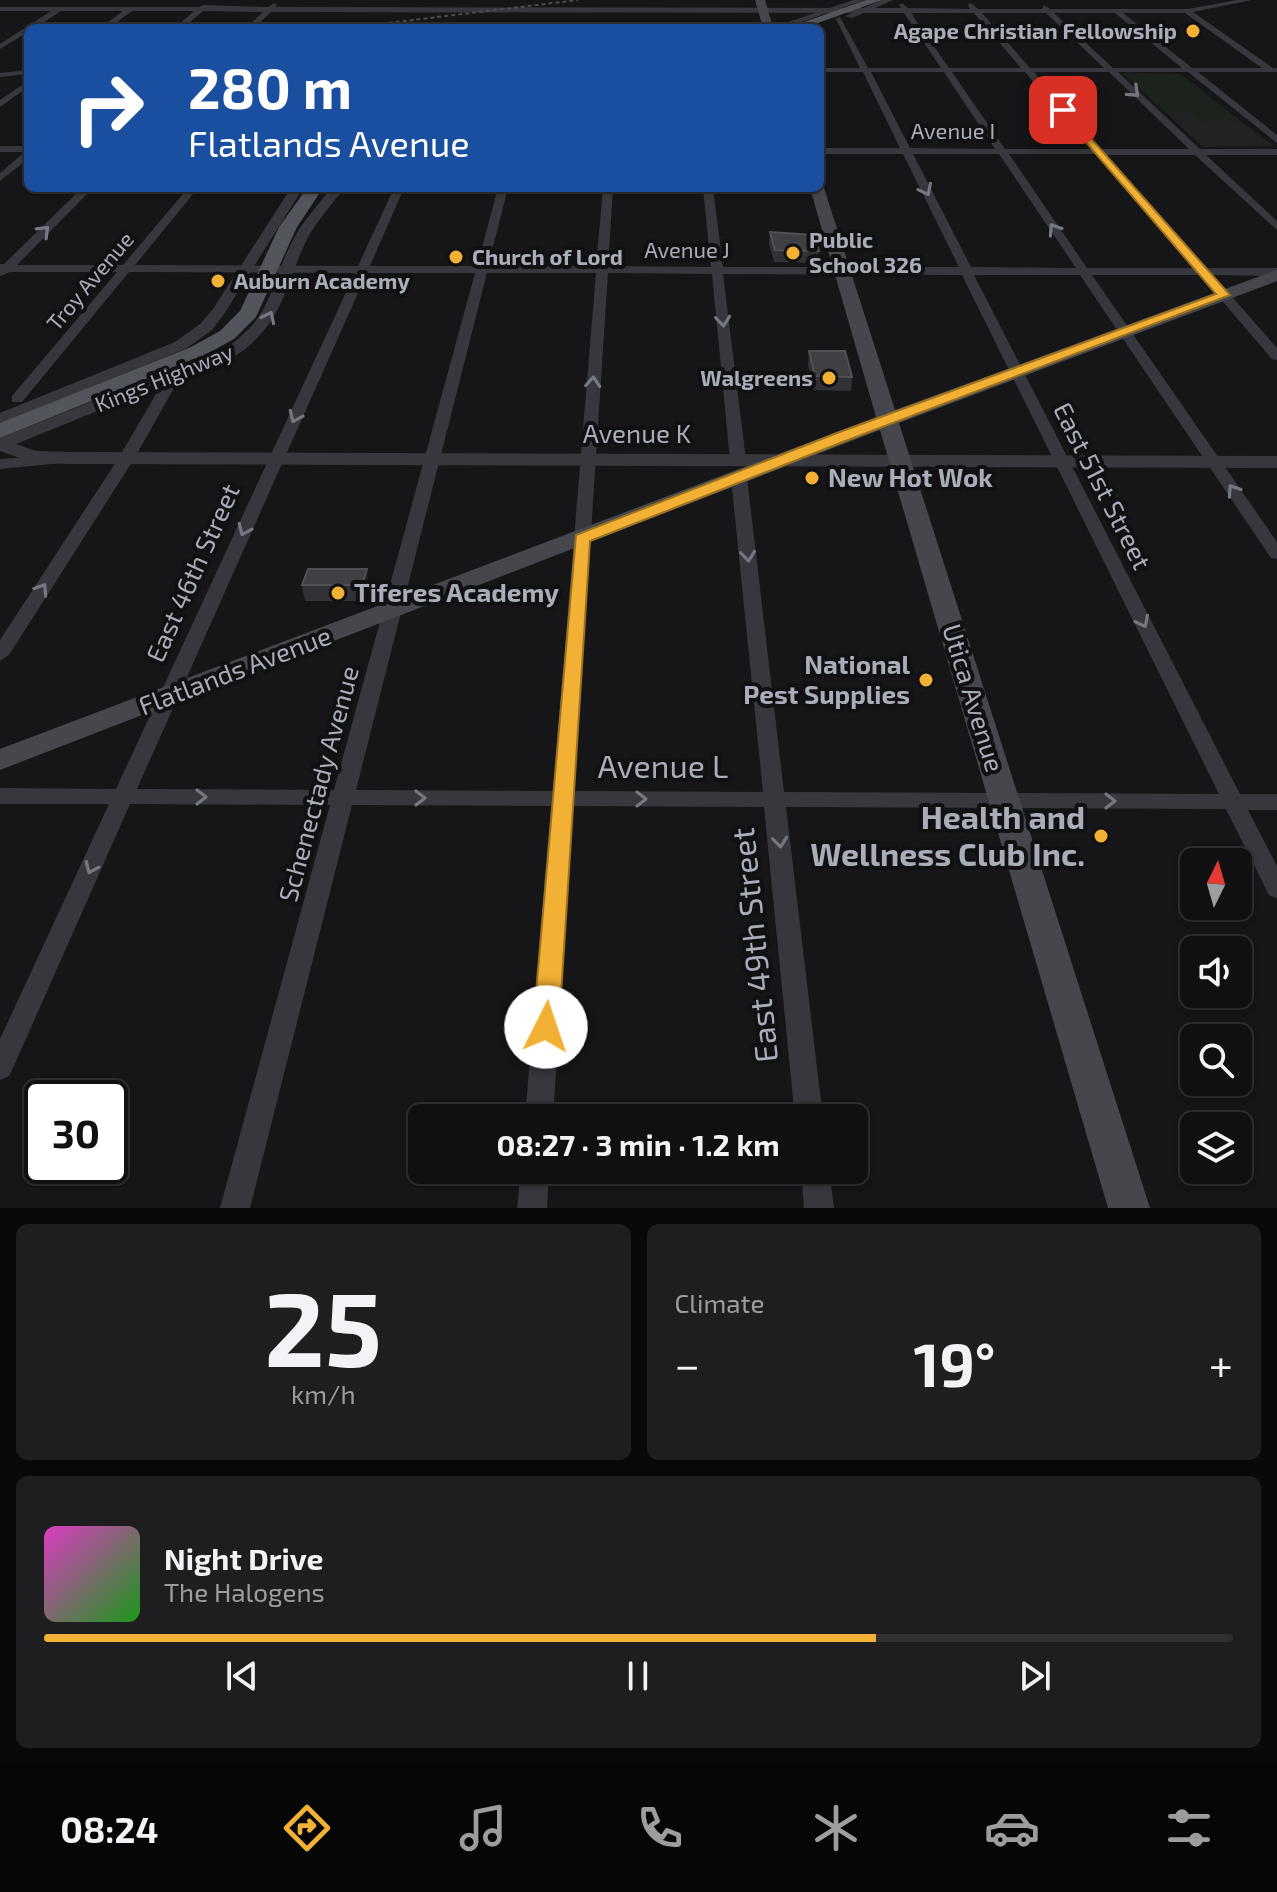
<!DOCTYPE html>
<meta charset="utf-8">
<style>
body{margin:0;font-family:"Exo 2",sans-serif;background:#1e1e20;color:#f1f3f6;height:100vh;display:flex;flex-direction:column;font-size:30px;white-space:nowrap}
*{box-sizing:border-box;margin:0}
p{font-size:26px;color:#9c9d9f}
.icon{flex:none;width:44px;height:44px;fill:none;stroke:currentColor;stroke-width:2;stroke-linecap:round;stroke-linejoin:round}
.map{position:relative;height:1208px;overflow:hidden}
.panel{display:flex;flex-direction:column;gap:16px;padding:16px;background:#09090a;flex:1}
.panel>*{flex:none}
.banner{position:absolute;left:24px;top:24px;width:800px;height:168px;border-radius:12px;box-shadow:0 2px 6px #0004,0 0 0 2px #303032;background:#1a4fa0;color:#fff;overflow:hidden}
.needle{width:52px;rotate:5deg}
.fabs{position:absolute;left:1180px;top:848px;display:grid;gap:16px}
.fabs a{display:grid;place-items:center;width:72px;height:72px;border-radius:12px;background:#101012;box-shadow:0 2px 6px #0004,0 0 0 2px #303032;font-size:40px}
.speed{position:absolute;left:24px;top:1080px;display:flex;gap:16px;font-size:40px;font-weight:700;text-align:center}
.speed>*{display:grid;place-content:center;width:104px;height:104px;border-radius:50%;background:#101012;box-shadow:0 2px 6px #0004,0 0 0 2px #303032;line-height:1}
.speed .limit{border:4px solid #111;border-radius:12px;background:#fff;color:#111}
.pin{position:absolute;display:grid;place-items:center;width:68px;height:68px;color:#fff;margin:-34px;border-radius:16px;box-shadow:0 4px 12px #0006}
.me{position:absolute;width:88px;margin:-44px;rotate:4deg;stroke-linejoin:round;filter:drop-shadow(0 0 6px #0008)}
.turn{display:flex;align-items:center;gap:28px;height:168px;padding:0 32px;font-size:36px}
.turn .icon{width:104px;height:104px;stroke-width:2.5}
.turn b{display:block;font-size:56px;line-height:68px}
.big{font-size:60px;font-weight:700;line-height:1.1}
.panel .widget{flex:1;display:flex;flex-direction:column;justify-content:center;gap:12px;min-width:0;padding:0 28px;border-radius:12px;background:#1e1e20}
.panel .dial{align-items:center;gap:0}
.dial b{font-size:104px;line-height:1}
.song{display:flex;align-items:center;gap:24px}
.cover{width:96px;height:96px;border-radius:12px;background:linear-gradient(135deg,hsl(310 70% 55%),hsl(120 70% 35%))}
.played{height:8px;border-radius:4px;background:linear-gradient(90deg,#f2b134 70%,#303032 70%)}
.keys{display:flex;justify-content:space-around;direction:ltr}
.heat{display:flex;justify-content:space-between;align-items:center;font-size:44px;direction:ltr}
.panel .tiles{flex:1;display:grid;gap:16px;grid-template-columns:1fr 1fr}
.widget:last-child{grid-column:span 2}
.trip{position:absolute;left:408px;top:1104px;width:460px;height:80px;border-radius:12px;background:#101012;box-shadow:0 2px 6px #0004,0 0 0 2px #303032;font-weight:700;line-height:80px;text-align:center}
.tab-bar{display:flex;height:128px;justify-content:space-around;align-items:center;background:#060607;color:#9c9d9f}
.tab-bar .icon{width:56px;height:56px}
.tab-bar .selected{color:#f2b134}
.tab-bar b{font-size:36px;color:#f1f3f6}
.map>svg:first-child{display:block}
.built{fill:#222225}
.green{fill:#1c231d}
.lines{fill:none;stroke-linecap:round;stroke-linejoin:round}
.minor{fill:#37383d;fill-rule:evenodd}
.tertiary{fill:#37383d;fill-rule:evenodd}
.secondary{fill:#45474d;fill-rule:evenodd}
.primary{fill:#53555c;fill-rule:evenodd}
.rail{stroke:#4a4c52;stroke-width:2;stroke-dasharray:4 3;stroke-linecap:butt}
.wall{fill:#323236}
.shaded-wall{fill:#212124}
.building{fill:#3f3f44;stroke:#4f5156;stroke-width:2}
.oneway{stroke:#757881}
.route{fill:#f2b134;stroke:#9d7322;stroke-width:2}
.poi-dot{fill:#f2b134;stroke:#111113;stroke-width:3}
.labels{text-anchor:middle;stroke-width:8;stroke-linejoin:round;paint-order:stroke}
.far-poi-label{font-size:22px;font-weight:bold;fill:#a8adb8;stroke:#111113;text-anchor:start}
.far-street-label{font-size:22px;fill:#a8adb8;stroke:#111113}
.street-label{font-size:26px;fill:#a8adb8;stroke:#111113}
.poi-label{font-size:26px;font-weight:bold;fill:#a8adb8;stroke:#111113;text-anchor:start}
.near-street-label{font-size:32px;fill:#a8adb8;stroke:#111113}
.near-poi-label{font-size:32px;font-weight:bold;fill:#a8adb8;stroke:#111113;text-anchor:end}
</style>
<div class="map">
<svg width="1277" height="1208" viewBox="0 0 1277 1208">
<rect width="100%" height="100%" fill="#161618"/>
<!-- built -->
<path class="built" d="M 1165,112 L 1190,112 L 1201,121 L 1241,121 L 1274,146 L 1203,147 Z"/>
<!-- green -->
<path class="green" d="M 1122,73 L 1181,74 L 1241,121 L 1201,121 L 1190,112 L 1165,112 Z"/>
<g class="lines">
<!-- minor -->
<path class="minor" d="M 1237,0 L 1252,0 L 1193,12 L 1273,68 L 1277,68 L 1277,72 L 1198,72 L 1277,135 L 1277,143 L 1188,72 L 1118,72 L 1200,149 L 1277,149 L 1277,155 L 1206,155 L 1277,221 L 1277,230 L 1195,155 L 1107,155 L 1207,268 L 1277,268 L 1277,276 L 1213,275 L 1277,348 L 1277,360 L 1272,359 L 1200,275 L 1092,275 L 1277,542 L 1277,559 L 1271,558 L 1080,275 L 974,275 L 1240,794 L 1277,794 L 1277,810 L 1248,810 L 1277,866 L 1277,898 L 1269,895 L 1226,809 L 786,807 L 823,1118 L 795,1118 L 764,807 L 573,806 L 553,1118 L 525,1118 L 551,806 L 352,805 L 250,1208 L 220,1208 L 330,805 L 130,804 L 13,1068 L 9,1076 L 0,1080 L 0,1039 L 109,804 L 0,804 L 0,788 L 116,789 L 355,273 L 129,272 L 22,402 L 12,402 L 12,396 L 117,272 L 10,272 L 0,276 L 0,264 L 4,264 L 82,188 L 93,188 L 17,265 L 123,265 L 188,188 L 198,188 L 135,265 L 358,266 L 394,188 L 404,188 L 370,266 L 477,266 L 498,188 L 508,188 L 488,266 L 596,266 L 603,188 L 613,188 L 608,266 L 711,267 L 703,188 L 713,188 L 723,267 L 959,267 L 903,154 L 820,154 L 820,148 L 900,148 L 863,72 L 820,72 L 820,68 L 860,68 L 836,19 L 840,17 L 868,68 L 941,68 L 904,13 L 271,12 L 254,28 L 246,28 L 263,12 L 203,11 L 183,28 L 175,28 L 194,11 L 132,11 L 109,28 L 100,28 L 123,11 L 61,11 L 35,28 L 28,28 L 28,32 L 0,49 L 0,44 L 51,11 L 0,11 L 0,7 L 199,7 L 204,5 L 268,7 L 274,3 L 277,5 L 275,7 L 901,8 L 899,5 L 902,3 L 908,8 L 970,9 L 968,5 L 971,3 L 978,9 L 1042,9 L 1044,5 L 1050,9 L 1188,9 ZM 911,13 L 974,13 L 1021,68 L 949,68 ZM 982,13 L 1046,13 L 1104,68 L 1030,68 ZM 1054,13 L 1115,13 L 1182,68 L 1113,68 ZM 1123,13 L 1185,13 L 1262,68 L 1192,68 ZM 871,72 L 944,72 L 995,149 L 910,148 ZM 952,72 L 1025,72 L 1091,149 L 1005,149 ZM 1034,72 L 1109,72 L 1189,149 L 1101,149 ZM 913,154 L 999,154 L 1076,268 L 971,267 ZM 1009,154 L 1096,154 L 1194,268 L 1087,268 ZM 367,273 L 475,273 L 334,790 L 137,789 ZM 487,273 L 596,273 L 553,791 L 356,790 ZM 608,273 L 712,274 L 730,460 L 738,465 L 746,460 L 723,274 L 962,275 L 1219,794 L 784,792 L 747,478 L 739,473 L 731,478 L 763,792 L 574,791 Z
M 28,70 L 28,74 L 0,77 L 0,73 Z
M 28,81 L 28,87 L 0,107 L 0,100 Z
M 0,146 L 28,146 L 28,159 L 0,181 L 0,173 L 25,152 L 0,152 Z
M 176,368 L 183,372 L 134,459 L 9,655 L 0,661 L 0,640 L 118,459 L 169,372 Z
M 57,455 L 62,457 L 62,463 L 0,469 L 0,459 Z
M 521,1170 L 549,1170 L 547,1208 L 517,1208 Z
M 801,1170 L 829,1170 L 834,1208 L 804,1208 Z"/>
<!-- tertiary -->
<path class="tertiary" d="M 853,0 L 865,0 L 784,28 L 771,28 Z
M 882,0 L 893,0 L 852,18 L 845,16 Z
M 291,188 L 303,188 L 224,314 L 212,330 L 187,348 L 0,424 L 0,413 L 175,342 L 200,324 L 213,309 Z
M 331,188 L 344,188 C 332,205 317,220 307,239 C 284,286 285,321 238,354 L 16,444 L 36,451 L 73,452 L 1277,456 L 1277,468 L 73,464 L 34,463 L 0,451 L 0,438 L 226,348 C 275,314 269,285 294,238 C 304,220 319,204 331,188 Z"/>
<!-- secondary -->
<path class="secondary" d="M 755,0 L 765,0 L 773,28 L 763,28 Z
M 820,184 L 824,188 L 895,410 L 1277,270 L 1277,281 L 899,423 L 1150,1208 L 1108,1208 L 880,430 L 0,770 L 0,749 L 876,417 L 810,188 L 820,188 Z"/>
<!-- primary -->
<path class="primary" d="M 866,0 L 882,0 L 804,28 L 787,28 Z
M 307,188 L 323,188 L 297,227 L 256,317 L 234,339 L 205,355 L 0,438 L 0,423 L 191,347 L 220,331 L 240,311 L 279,227 Z"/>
<!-- rail -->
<path class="rail" d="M 347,28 L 578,0"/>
</g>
<!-- wall -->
<path class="wall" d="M 770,232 L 819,251 L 818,263 L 774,262 L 769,244 Z
M 809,351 L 852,377 L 851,391 L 814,390 L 808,365 Z
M 302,585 L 369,585 L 365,601 L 305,601 Z"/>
<!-- shaded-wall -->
<path class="shaded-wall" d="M 367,569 L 369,585 L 365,601 L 362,585 Z"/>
<!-- building -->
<path class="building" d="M 770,232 L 814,235 L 819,251 L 775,250 Z
M 809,351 L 845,351 L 852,377 L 815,376 Z
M 308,569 L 367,569 L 362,585 L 302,585 Z"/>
<!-- one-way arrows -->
<defs><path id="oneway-chevron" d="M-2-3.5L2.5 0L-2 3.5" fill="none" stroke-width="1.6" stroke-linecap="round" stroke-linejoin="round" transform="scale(2)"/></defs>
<g class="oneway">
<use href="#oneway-chevron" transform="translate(1134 92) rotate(43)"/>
<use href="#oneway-chevron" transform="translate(926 190) rotate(63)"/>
<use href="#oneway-chevron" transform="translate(1054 229) rotate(-124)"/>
<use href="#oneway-chevron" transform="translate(44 231) rotate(-45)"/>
<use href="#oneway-chevron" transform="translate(269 317) rotate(-64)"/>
<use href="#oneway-chevron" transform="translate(723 321) rotate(84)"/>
<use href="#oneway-chevron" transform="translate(593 382) rotate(-86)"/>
<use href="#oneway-chevron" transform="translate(295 417) rotate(114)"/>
<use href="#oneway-chevron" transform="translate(1233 490) rotate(-124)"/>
<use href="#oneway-chevron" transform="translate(244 530) rotate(114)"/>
<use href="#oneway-chevron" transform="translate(748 556) rotate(84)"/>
<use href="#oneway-chevron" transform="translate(42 589) rotate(-57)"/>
<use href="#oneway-chevron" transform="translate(1143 622) rotate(63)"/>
<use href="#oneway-chevron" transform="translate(201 797)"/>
<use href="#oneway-chevron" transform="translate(420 798)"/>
<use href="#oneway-chevron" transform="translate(641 799)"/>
<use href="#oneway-chevron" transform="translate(1110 801)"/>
<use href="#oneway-chevron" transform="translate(780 842) rotate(84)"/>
<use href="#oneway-chevron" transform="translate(91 868) rotate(114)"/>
</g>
<!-- route -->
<path class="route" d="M 1063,107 L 1230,295 L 848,440 L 590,541 L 559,1027 L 555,1035 L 546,1038 L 536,1035 L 533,1027 L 576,535 L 837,433 L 1216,294 L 1060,112 Z"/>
<!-- markers -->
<g class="poi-dot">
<circle cx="1193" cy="31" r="8"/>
<circle cx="793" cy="253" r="8"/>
<circle cx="456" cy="257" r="8"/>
<circle cx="218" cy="281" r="8"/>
<circle cx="829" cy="378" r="8"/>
<circle cx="812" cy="478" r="8"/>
<circle cx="338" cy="593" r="8"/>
<circle cx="926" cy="680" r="8"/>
<circle cx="1101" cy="836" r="8"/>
</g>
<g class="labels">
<!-- far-poi labels -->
<g class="far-poi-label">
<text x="1177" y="39" text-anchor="end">Agape Christian Fellowship</text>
<text x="809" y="248">Public<tspan x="809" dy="25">School 326</tspan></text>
<text x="472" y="265">Church of Lord</text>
<text x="234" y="289">Auburn Academy</text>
<text x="813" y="386" text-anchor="end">Walgreens</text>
</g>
<!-- far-street labels -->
<g class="far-street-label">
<text x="953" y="139">Avenue I</text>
<text x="687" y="258">Avenue J</text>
<text transform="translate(90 281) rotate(-50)" y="8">Troy Avenue</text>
<text transform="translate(164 378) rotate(-22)" y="8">Kings Highway</text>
</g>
<!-- street labels -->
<g class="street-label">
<text x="637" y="443">Avenue K</text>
<text transform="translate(1102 486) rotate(63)" y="9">East 51st Street</text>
<text transform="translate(193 573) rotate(-66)" y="9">East 46th Street</text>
<text transform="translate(235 671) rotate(-21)" y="9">Flatlands Avenue</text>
<text transform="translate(973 698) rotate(73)" y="9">Utica Avenue</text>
<text transform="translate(319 784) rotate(-75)" y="9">Schenectady Avenue</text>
</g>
<!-- poi labels -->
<g class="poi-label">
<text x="828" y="487">New Hot Wok</text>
<text x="354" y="602">Tiferes Academy</text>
<text x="910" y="674" text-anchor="end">National<tspan x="910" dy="30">Pest Supplies</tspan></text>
</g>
<!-- near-street labels -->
<g class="near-street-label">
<text x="663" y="778">Avenue L</text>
<text transform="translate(755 945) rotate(-96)" y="11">East 49th Street</text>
</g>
<!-- near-poi labels -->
<g class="near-poi-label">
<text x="1085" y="829">Health and<tspan x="1085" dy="37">Wellness Club Inc.</tspan></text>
</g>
</g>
</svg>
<div class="fabs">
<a><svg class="needle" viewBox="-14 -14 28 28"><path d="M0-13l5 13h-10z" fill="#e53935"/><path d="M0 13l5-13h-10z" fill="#9c9d9f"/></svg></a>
<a><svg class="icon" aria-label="sound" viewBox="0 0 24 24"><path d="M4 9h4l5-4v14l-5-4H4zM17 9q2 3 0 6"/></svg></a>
<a><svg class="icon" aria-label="search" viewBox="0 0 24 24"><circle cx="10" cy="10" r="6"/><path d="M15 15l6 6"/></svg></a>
<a><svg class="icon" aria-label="layers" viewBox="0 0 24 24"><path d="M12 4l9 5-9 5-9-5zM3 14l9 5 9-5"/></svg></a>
</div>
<div class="speed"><div class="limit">30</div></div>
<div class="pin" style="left:1063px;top:110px;background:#d93025"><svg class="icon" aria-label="arrive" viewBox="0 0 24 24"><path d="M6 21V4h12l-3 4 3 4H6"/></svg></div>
<svg class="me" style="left:546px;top:1027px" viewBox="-20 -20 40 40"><circle r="19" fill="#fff"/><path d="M0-13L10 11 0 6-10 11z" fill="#f2b134"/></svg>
<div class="trip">08:27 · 3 min · 1.2 km</div>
<div class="banner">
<div class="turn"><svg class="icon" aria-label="right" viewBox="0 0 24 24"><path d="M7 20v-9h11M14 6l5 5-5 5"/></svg><div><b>280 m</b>Flatlands Avenue</div></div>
</div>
</div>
<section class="panel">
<div class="tiles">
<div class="widget dial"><b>25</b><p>km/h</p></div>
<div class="widget"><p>Climate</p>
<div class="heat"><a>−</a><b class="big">19°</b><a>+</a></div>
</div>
<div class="widget">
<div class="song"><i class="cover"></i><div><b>Night Drive</b><p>The Halogens</p></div></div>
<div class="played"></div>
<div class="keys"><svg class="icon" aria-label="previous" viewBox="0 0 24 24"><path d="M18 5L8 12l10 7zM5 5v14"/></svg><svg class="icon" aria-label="pause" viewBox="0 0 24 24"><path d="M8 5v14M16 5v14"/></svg><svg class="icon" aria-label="next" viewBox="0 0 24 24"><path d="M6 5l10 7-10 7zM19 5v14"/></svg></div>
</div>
</div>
</section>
<nav class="tab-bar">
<b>08:24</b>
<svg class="icon selected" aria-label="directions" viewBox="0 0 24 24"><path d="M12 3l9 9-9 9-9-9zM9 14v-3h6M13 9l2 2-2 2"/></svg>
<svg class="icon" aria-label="music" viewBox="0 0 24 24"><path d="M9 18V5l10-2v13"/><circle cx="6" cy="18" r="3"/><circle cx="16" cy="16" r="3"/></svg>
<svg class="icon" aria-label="phone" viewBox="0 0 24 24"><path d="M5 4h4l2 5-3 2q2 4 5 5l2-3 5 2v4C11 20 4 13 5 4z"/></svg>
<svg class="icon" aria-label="climate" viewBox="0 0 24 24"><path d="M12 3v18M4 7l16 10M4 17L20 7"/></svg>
<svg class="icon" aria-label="car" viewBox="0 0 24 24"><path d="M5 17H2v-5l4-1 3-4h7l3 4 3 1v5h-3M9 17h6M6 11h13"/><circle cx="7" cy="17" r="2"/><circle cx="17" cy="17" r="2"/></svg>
<svg class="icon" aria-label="filters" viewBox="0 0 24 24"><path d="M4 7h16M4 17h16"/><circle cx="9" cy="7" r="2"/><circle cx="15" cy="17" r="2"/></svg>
</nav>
